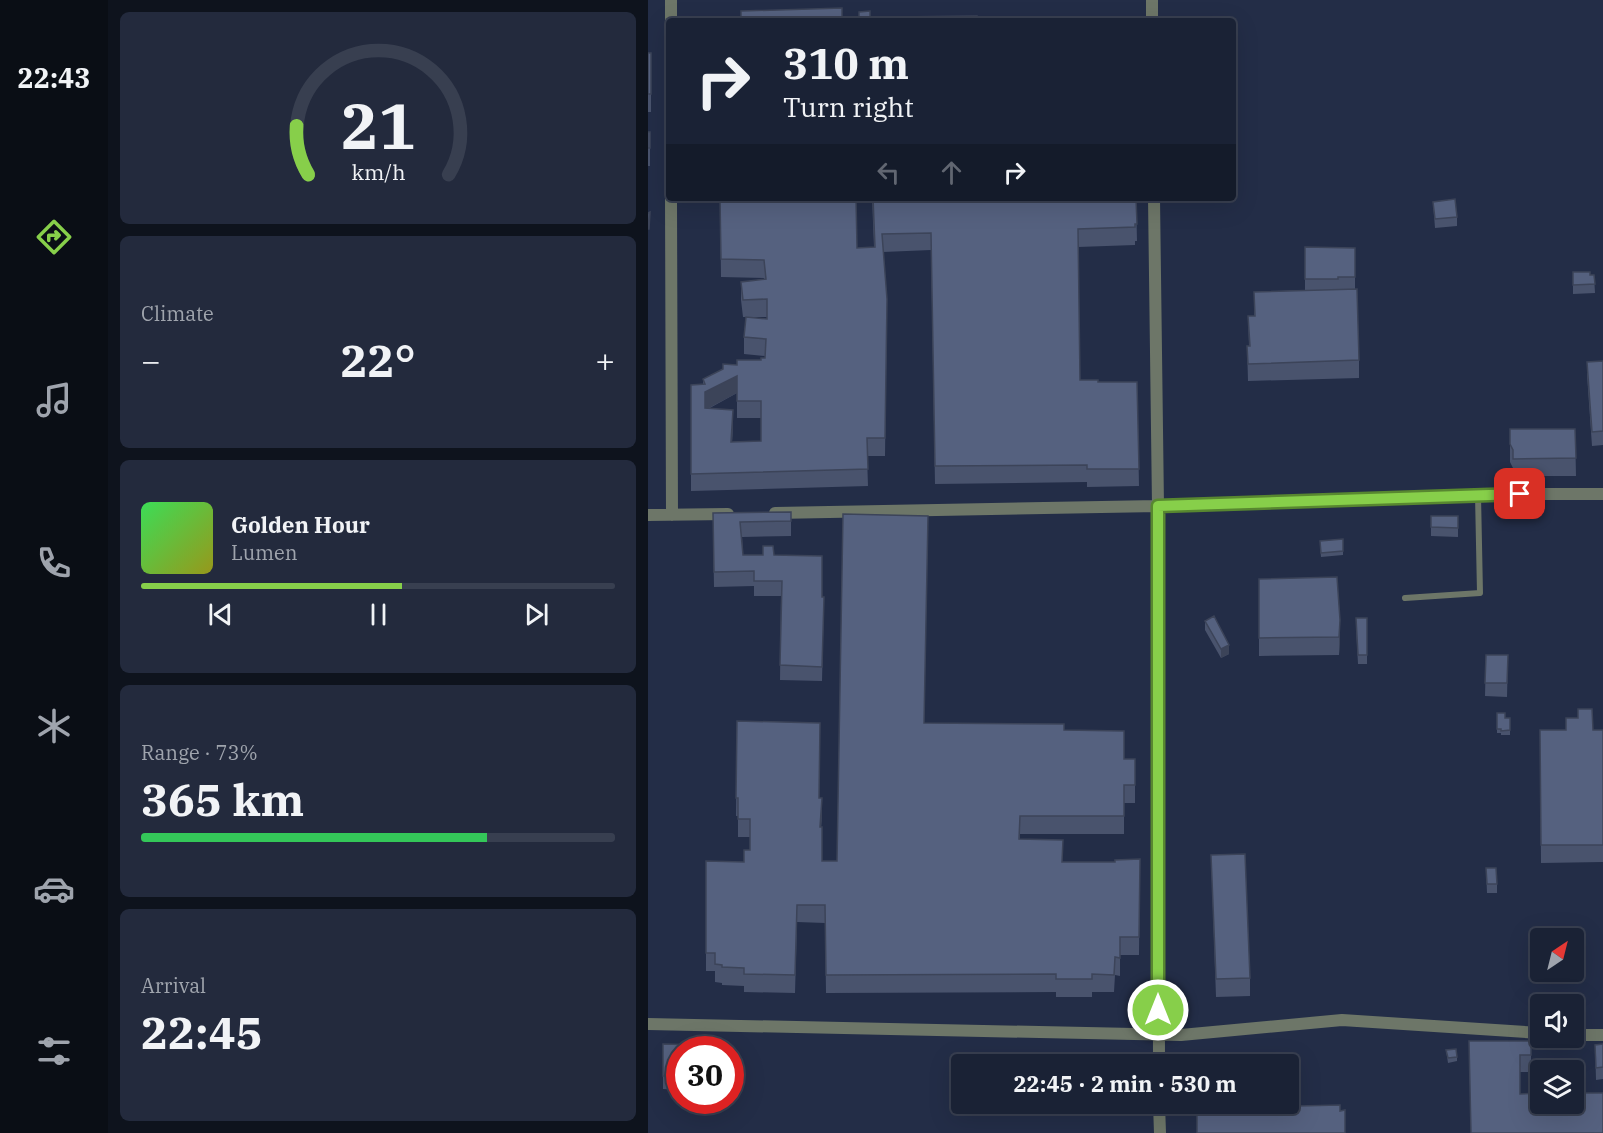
<!DOCTYPE html>
<meta charset="utf-8">
<style>
body{margin:0;font-family:"IBM Plex Serif",serif;background:#232a3d;color:#f1f3f6;height:100vh;display:flex;flex-direction:column;font-size:22px;white-space:nowrap}
*{box-sizing:border-box;margin:0}
p{font-size:20px;color:#9fa4ad}
.icon{flex:none;width:33px;height:33px;fill:none;stroke:currentColor;stroke-width:2;stroke-linecap:round;stroke-linejoin:round}
.map{position:relative;flex:1;overflow:hidden}
.panel{display:flex;flex-direction:column;gap:12px;padding:12px;background:#0e131d;width:540px}
.panel>*{flex:none}
.guide{position:absolute;left:18px;top:18px;width:570px;height:183px;border-radius:6px;box-shadow:0 6px 24px #0002,0 0 0 2px #383f50;background:#1a2235;color:#f1f3f6;overflow:hidden}
.needle{width:39px;rotate:35deg}
.fabs{position:absolute;left:882px;top:928px;display:grid;gap:12px}
.fabs a{display:grid;place-items:center;width:54px;height:54px;border-radius:6px;background:#1a2235;box-shadow:0 6px 24px #0002,0 0 0 2px #383f50;font-size:30px}
.speed{position:absolute;left:18px;top:1036px;display:flex;gap:12px;font-size:30px;font-weight:700;text-align:center}
.speed>*{display:grid;place-content:center;width:78px;height:78px;border-radius:50%;background:#1a2235;box-shadow:0 6px 24px #0002,0 0 0 2px #383f50;line-height:1}
.speed .limit{border:9px solid #d22;background:#fff;color:#111}
.pin{position:absolute;display:grid;place-items:center;width:51px;height:51px;color:#fff;margin:-26px;border-radius:12px;box-shadow:0 3px 9px #0006}
.me{position:absolute;width:66px;margin:-33px;rotate:0deg;stroke-linejoin:round;filter:drop-shadow(0 0 4px #0008)}
.turn{display:flex;align-items:center;gap:21px;height:126px;padding:0 18px;font-size:27px}
.turn .icon{width:78px;height:78px;stroke-width:2.5}
.turn b{display:block;font-size:42px;line-height:51px}
.lanes{display:flex;align-items:center;height:57px;padding:0 18px;background:#0003;justify-content:center;gap:30px;direction:ltr}
.lanes .off{opacity:.35}
.big{font-size:45px;font-weight:800;line-height:1.1}
.panel .tile{flex:1;display:flex;flex-direction:column;justify-content:center;gap:9px;min-width:0;padding:0 21px;border-radius:9px;background:#232a3d}
.panel .dial{align-items:center;gap:0}
.dial svg{height:156px;overflow:visible;fill:none;stroke:#383f50;stroke-width:7;stroke-linecap:round;text-anchor:middle}
.dial text{fill:#f1f3f6;stroke:none}
.song{display:flex;align-items:center;gap:18px}
.cover{width:72px;height:72px;border-radius:9px;background:linear-gradient(135deg,hsl(130 70% 55%),hsl(60 70% 35%))}
.played{height:6px;border-radius:3px;background:linear-gradient(90deg,#87cf4a 55%,#383f50 55%)}
.keys{display:flex;justify-content:space-around;direction:ltr}
.heat{display:flex;justify-content:space-between;align-items:center;font-size:33px;direction:ltr}
.charge{height:9px;border-radius:4px;background:linear-gradient(90deg,#34c759 73%,#383f50 0)}
.trip{position:absolute;left:303px;top:1054px;width:348px;height:60px;border-radius:6px;background:#1a2235;box-shadow:0 6px 24px #0002,0 0 0 2px #383f50;font-weight:800;line-height:60px;text-align:center}
main{display:flex;flex:1;min-height:0}
.menu{display:flex;flex-direction:column;width:108px;justify-content:space-around;align-items:center;background:#0a0e15;color:#9fa4ad}
.menu .icon{width:42px;height:42px}
.menu .selected{color:#87cf4a}
.menu b{font-size:27px;color:#f1f3f6}
.map>svg:first-child{display:block}
.lines{fill:none;stroke-linecap:round;stroke-linejoin:round}
.service{stroke:#6d7668;stroke-width:6}
.minor{stroke:#6d7668;stroke-width:12}
.wall{fill:#49536d;fill-rule:evenodd}
.shaded-wall{fill:#3c4459}
.building{fill:#55617f;stroke:#3c4459;stroke-width:1.5;fill-rule:evenodd}
.route-casing{stroke:#588730;stroke-width:15}
.route{stroke:#87cf4a;stroke-width:10}
</style>
<main>
<nav class="menu">
<b>22:43</b>
<svg class="icon selected" aria-label="directions" viewBox="0 0 24 24"><path d="M12 3l9 9-9 9-9-9zM9 14v-3h6M13 9l2 2-2 2"/></svg>
<svg class="icon" aria-label="music" viewBox="0 0 24 24"><path d="M9 18V5l10-2v13"/><circle cx="6" cy="18" r="3"/><circle cx="16" cy="16" r="3"/></svg>
<svg class="icon" aria-label="phone" viewBox="0 0 24 24"><path d="M5 4h4l2 5-3 2q2 4 5 5l2-3 5 2v4C11 20 4 13 5 4z"/></svg>
<svg class="icon" aria-label="climate" viewBox="0 0 24 24"><path d="M12 3v18M4 7l16 10M4 17L20 7"/></svg>
<svg class="icon" aria-label="car" viewBox="0 0 24 24"><path d="M5 17H2v-5l4-1 3-4h7l3 4 3 1v5h-3M9 17h6M6 11h13"/><circle cx="7" cy="17" r="2"/><circle cx="17" cy="17" r="2"/></svg>
<svg class="icon" aria-label="filters" viewBox="0 0 24 24"><path d="M4 7h16M4 17h16"/><circle cx="9" cy="7" r="2"/><circle cx="15" cy="17" r="2"/></svg>
</nav>
<section class="panel">
<div class="tile dial"><svg viewBox="0 0 100 80">
<path d="M14 69A42 42 0 1 1 86 69"/>
<path d="M14 69A42 42 0 0 1 8 44" stroke="#87cf4a"/>
<text x="50" y="56" font-size="32" font-weight="700">21</text>
<text x="50" y="72" font-size="11">km/h</text>
</svg></div>
<div class="tile"><p>Climate</p>
<div class="heat"><a>−</a><b class="big">22°</b><a>+</a></div>
</div>
<div class="tile">
<div class="song"><i class="cover"></i><div><b>Golden Hour</b><p>Lumen</p></div></div>
<div class="played"></div>
<div class="keys"><svg class="icon" aria-label="previous" viewBox="0 0 24 24"><path d="M18 5L8 12l10 7zM5 5v14"/></svg><svg class="icon" aria-label="pause" viewBox="0 0 24 24"><path d="M8 5v14M16 5v14"/></svg><svg class="icon" aria-label="next" viewBox="0 0 24 24"><path d="M6 5l10 7-10 7zM19 5v14"/></svg></div>
</div>
<div class="tile"><p>Range · 73%</p><b class="big">365 km</b><div class="charge"></div></div>
<div class="tile"><p>Arrival</p><b class="big">22:45</b></div>
</section>
<div class="map">
<svg width="955" height="1133" viewBox="0 0 955 1133">
<rect width="100%" height="100%" fill="#232d47"/>
<g class="lines">
<!-- service -->
<path class="service" d="M 757,598 L 832,593 L 830,495"/>
<!-- minor -->
<path class="minor" d="M 23,0 L 23,21
M 504,0 L 504,21
M 23,198 L 24,515
M 506,198 L 510,506 L 511,1065
M 127,513 L 510,506 L 849,494 L 955,494
M 0,515 L 80,514
M 0,1024 L 533,1035 L 694,1020 L 892,1033
M 926,1035 L 955,1035
M 511,1104 L 512,1133"/>
</g>
<!-- wall -->
<path class="wall" d="M 0,53 L 3,71 L 3,112 L 0,112 Z
M 0,132 L 2,148 L 2,166 L 0,166 Z
M 72,198 L 209,248 L 226,247 L 224,198 L 488,198 L 489,241 L 487,241 L 487,245 L 430,247 L 432,380 L 450,382 L 489,382 L 491,486 L 439,487 L 439,482 L 287,484 L 283,250 L 235,252 L 239,299 L 237,456 L 219,456 L 220,486 L 43,491 L 43,385 L 55,385 L 55,379 L 89,365 L 113,360 L 117,358 L 117,356 L 96,354 L 96,337 L 98,317 L 95,317 L 93,300 L 93,282 L 116,279 L 116,278 L 73,277 ZM 103,317 L 119,317 L 119,319 ZM 89,393 L 89,418 L 113,418 L 113,441 L 84,442 L 85,428 L 60,409 Z
M 785,202 L 809,217 L 809,226 L 787,228 Z
M 657,247 L 707,248 L 707,289 L 711,360 L 711,378 L 600,381 L 599,346 L 601,346 L 600,316 L 606,316 L 606,292 L 657,290 Z
M 925,272 L 942,275 L 946,275 L 947,293 L 925,294 Z
M 955,361 L 955,445 L 944,446 L 939,375 L 939,362 Z
M 862,429 L 927,429 L 928,476 L 865,476 L 865,468 L 862,462 Z
M 143,512 L 143,536 L 94,537 L 95,555 L 126,555 L 174,597 L 176,597 L 174,681 L 132,680 L 133,596 L 106,596 L 106,586 L 66,587 L 65,528 Z
M 783,516 L 810,516 L 810,537 L 783,536 Z
M 695,539 L 695,555 L 673,557 L 672,546 Z
M 611,579 L 692,638 L 691,655 L 611,656 Z
M 719,618 L 719,664 L 710,664 L 708,627 Z
M 557,621 L 581,654 L 573,658 L 557,630 Z
M 838,655 L 860,655 L 859,697 L 837,696 Z
M 849,713 L 857,718 L 862,718 L 862,735 L 853,735 L 853,733 L 849,733 Z
M 89,721 L 171,798 L 174,816 L 173,827 L 174,861 L 189,861 L 277,723 L 416,730 L 476,759 L 487,777 L 487,803 L 476,803 L 476,834 L 372,834 L 372,839 L 415,862 L 467,862 L 492,859 L 491,955 L 472,955 L 472,976 L 467,975 L 466,992 L 444,992 L 444,997 L 408,997 L 408,992 L 178,993 L 177,923 L 149,922 L 147,993 L 96,992 L 96,986 L 74,985 L 74,983 L 67,982 L 67,971 L 58,971 L 58,861 L 96,862 L 102,850 L 102,837 L 90,837 L 90,816 L 88,816 Z
M 892,730 L 955,730 L 955,862 L 893,863 Z
M 563,855 L 602,978 L 602,996 L 568,997 Z
M 838,868 L 849,884 L 849,893 L 839,893 Z
M 821,1041 L 883,1041 L 883,1072 L 872,1072 L 872,1094 L 823,1133 Z
M 15,1044 L 32,1050 L 32,1090 L 15,1089 Z
M 955,1044 L 955,1079 L 948,1080 L 947,1045 Z
M 798,1050 L 809,1057 L 809,1061 L 800,1063 Z
M 313,1057 L 314,1065 L 314,1101 L 313,1101 Z"/>
<!-- shaded-wall -->
<path class="shaded-wall" d="M 89,376 L 89,393 L 57,410 L 57,392 Z
M 85,410 L 85,428 L 83,459 L 83,442 Z
M 692,620 L 692,638 L 691,655 L 691,637 Z
M 581,645 L 581,654 L 573,658 L 573,649 Z
M 174,798 L 174,816 L 172,845 L 172,827 Z"/>
<!-- building -->
<path class="building" d="M 194,8 L 194,20 L 211,19 L 211,12 L 222,11 L 222,21 L 93,21 L 93,11 Z
M 329,16 L 329,21 L 246,21 L 246,17 Z
M 0,53 L 3,53 L 3,94 L 0,94 Z
M 0,132 L 2,132 L 2,148 L 0,148 Z
M 72,198 L 208,198 L 209,248 L 227,247 L 225,198 L 488,198 L 489,224 L 487,224 L 487,227 L 430,229 L 432,380 L 450,380 L 450,382 L 489,382 L 491,469 L 439,469 L 439,465 L 287,466 L 283,233 L 234,234 L 239,299 L 237,438 L 219,438 L 220,469 L 43,474 L 43,385 L 57,384 L 55,379 L 75,369 L 75,364 L 89,365 L 89,360 L 113,360 L 113,358 L 117,358 L 118,339 L 96,337 L 98,317 L 119,319 L 119,299 L 95,300 L 93,282 L 118,279 L 116,260 L 73,259 ZM 89,376 L 89,401 L 113,401 L 113,441 L 83,442 L 85,410 L 57,408 L 57,392 Z
M 807,199 L 809,217 L 787,219 L 785,202 Z
M 2,212 L 1,229 L 0,229 L 0,213 Z
M 657,247 L 707,248 L 707,277 L 690,277 L 690,279 L 657,279 Z
M 925,272 L 942,272 L 942,275 L 946,275 L 947,284 L 925,285 Z
M 709,289 L 711,360 L 600,364 L 599,346 L 602,346 L 600,316 L 607,316 L 606,292 Z
M 955,361 L 955,431 L 944,432 L 939,362 Z
M 862,429 L 927,429 L 928,458 L 865,459 L 865,450 L 862,444 Z
M 143,512 L 143,521 L 92,522 L 95,555 L 115,555 L 115,546 L 125,546 L 126,555 L 174,556 L 174,597 L 176,597 L 174,667 L 132,665 L 134,581 L 106,581 L 106,571 L 66,572 L 65,513 Z
M 195,514 L 280,516 L 276,723 L 416,724 L 416,730 L 476,731 L 476,759 L 487,759 L 487,785 L 476,785 L 476,816 L 372,816 L 371,839 L 415,840 L 414,862 L 467,862 L 467,860 L 492,859 L 491,937 L 472,937 L 472,958 L 467,957 L 466,975 L 444,974 L 444,979 L 408,979 L 408,974 L 178,975 L 177,905 L 149,905 L 147,975 L 96,974 L 96,968 L 74,967 L 74,965 L 67,964 L 67,953 L 58,953 L 58,861 L 96,862 L 96,850 L 102,850 L 102,819 L 90,819 L 90,798 L 88,798 L 89,721 L 172,723 L 171,798 L 174,798 L 172,827 L 174,827 L 174,861 L 189,861 Z
M 783,516 L 810,516 L 810,528 L 783,527 Z
M 695,539 L 695,551 L 673,553 L 672,541 Z
M 689,577 L 692,620 L 691,637 L 611,638 L 611,579 Z
M 566,616 L 581,645 L 573,649 L 557,621 Z
M 708,618 L 719,618 L 719,655 L 710,655 Z
M 838,655 L 860,655 L 859,683 L 837,683 Z
M 930,709 L 944,709 L 945,730 L 955,730 L 955,845 L 893,845 L 892,730 L 918,730 L 918,718 L 930,718 Z
M 849,713 L 857,713 L 857,718 L 862,718 L 862,730 L 853,731 L 853,729 L 849,729 Z
M 597,854 L 602,978 L 568,979 L 563,855 Z
M 838,868 L 848,868 L 849,884 L 839,884 Z
M 821,1041 L 883,1041 L 883,1055 L 872,1055 L 872,1094 L 892,1093 L 892,1104 L 926,1104 L 926,1093 L 955,1093 L 955,1133 L 823,1133 Z
M 15,1044 L 55,1045 L 55,1050 L 32,1050 L 32,1076 L 15,1076 Z
M 955,1044 L 955,1067 L 948,1068 L 947,1045 Z
M 808,1049 L 809,1057 L 800,1058 L 798,1050 Z
M 313,1057 L 355,1058 L 354,1065 L 314,1065 L 314,1088 L 313,1088 Z
M 640,1100 L 650,1100 L 650,1106 L 692,1105 L 692,1111 L 697,1110 L 697,1133 L 549,1133 L 549,1113 L 554,1113 L 554,1107 L 586,1107 L 586,1104 L 597,1104 L 597,1107 L 618,1106 L 618,1104 L 640,1104 Z"/>
<g class="lines">
<!-- route casing -->
<g class="route-casing">
<path id="route" d="M 510,1010 L 510,506 L 872,494"/>
</g>
<!-- route -->
<use href="#route" class="route"/>
</g>
</svg>
<div class="fabs">
<a><svg class="needle" viewBox="-14 -14 28 28"><path d="M0-13l5 13h-10z" fill="#e53935"/><path d="M0 13l5-13h-10z" fill="#9fa4ad"/></svg></a>
<a><svg class="icon" aria-label="sound" viewBox="0 0 24 24"><path d="M4 9h4l5-4v14l-5-4H4zM17 9q2 3 0 6"/></svg></a>
<a><svg class="icon" aria-label="layers" viewBox="0 0 24 24"><path d="M12 4l9 5-9 5-9-5zM3 14l9 5 9-5"/></svg></a>
</div>
<div class="speed"><div class="limit">30</div></div>
<div class="pin" style="left:872px;top:494px;background:#d93025"><svg class="icon" aria-label="arrive" viewBox="0 0 24 24"><path d="M6 21V4h12l-3 4 3 4H6"/></svg></div>
<svg class="me" style="left:510px;top:1010px" viewBox="-20 -20 40 40"><circle r="17" fill="#87cf4a" stroke="#fff" stroke-width="3"/><path d="M0-11L8 9 0 5-8 9z" fill="#fff"/></svg>
<div class="trip">22:45 · 2 min · 530 m</div>
<div class="guide">
<div class="turn"><svg class="icon" aria-label="right" viewBox="0 0 24 24"><path d="M7 20v-9h11M14 6l5 5-5 5"/></svg><div><b>310 m</b>Turn right</div></div>
<div class="lanes"><svg class="icon off" aria-label="left" viewBox="0 0 24 24"><path d="M17 20v-9H6M10 6l-5 5 5 5"/></svg><svg class="icon off" aria-label="ahead" viewBox="0 0 24 24"><path d="M12 20V5M6 11l6-6 6 6"/></svg><svg class="icon" aria-label="right" viewBox="0 0 24 24"><path d="M7 20v-9h11M14 6l5 5-5 5"/></svg></div>
</div>
</div>
</main>
